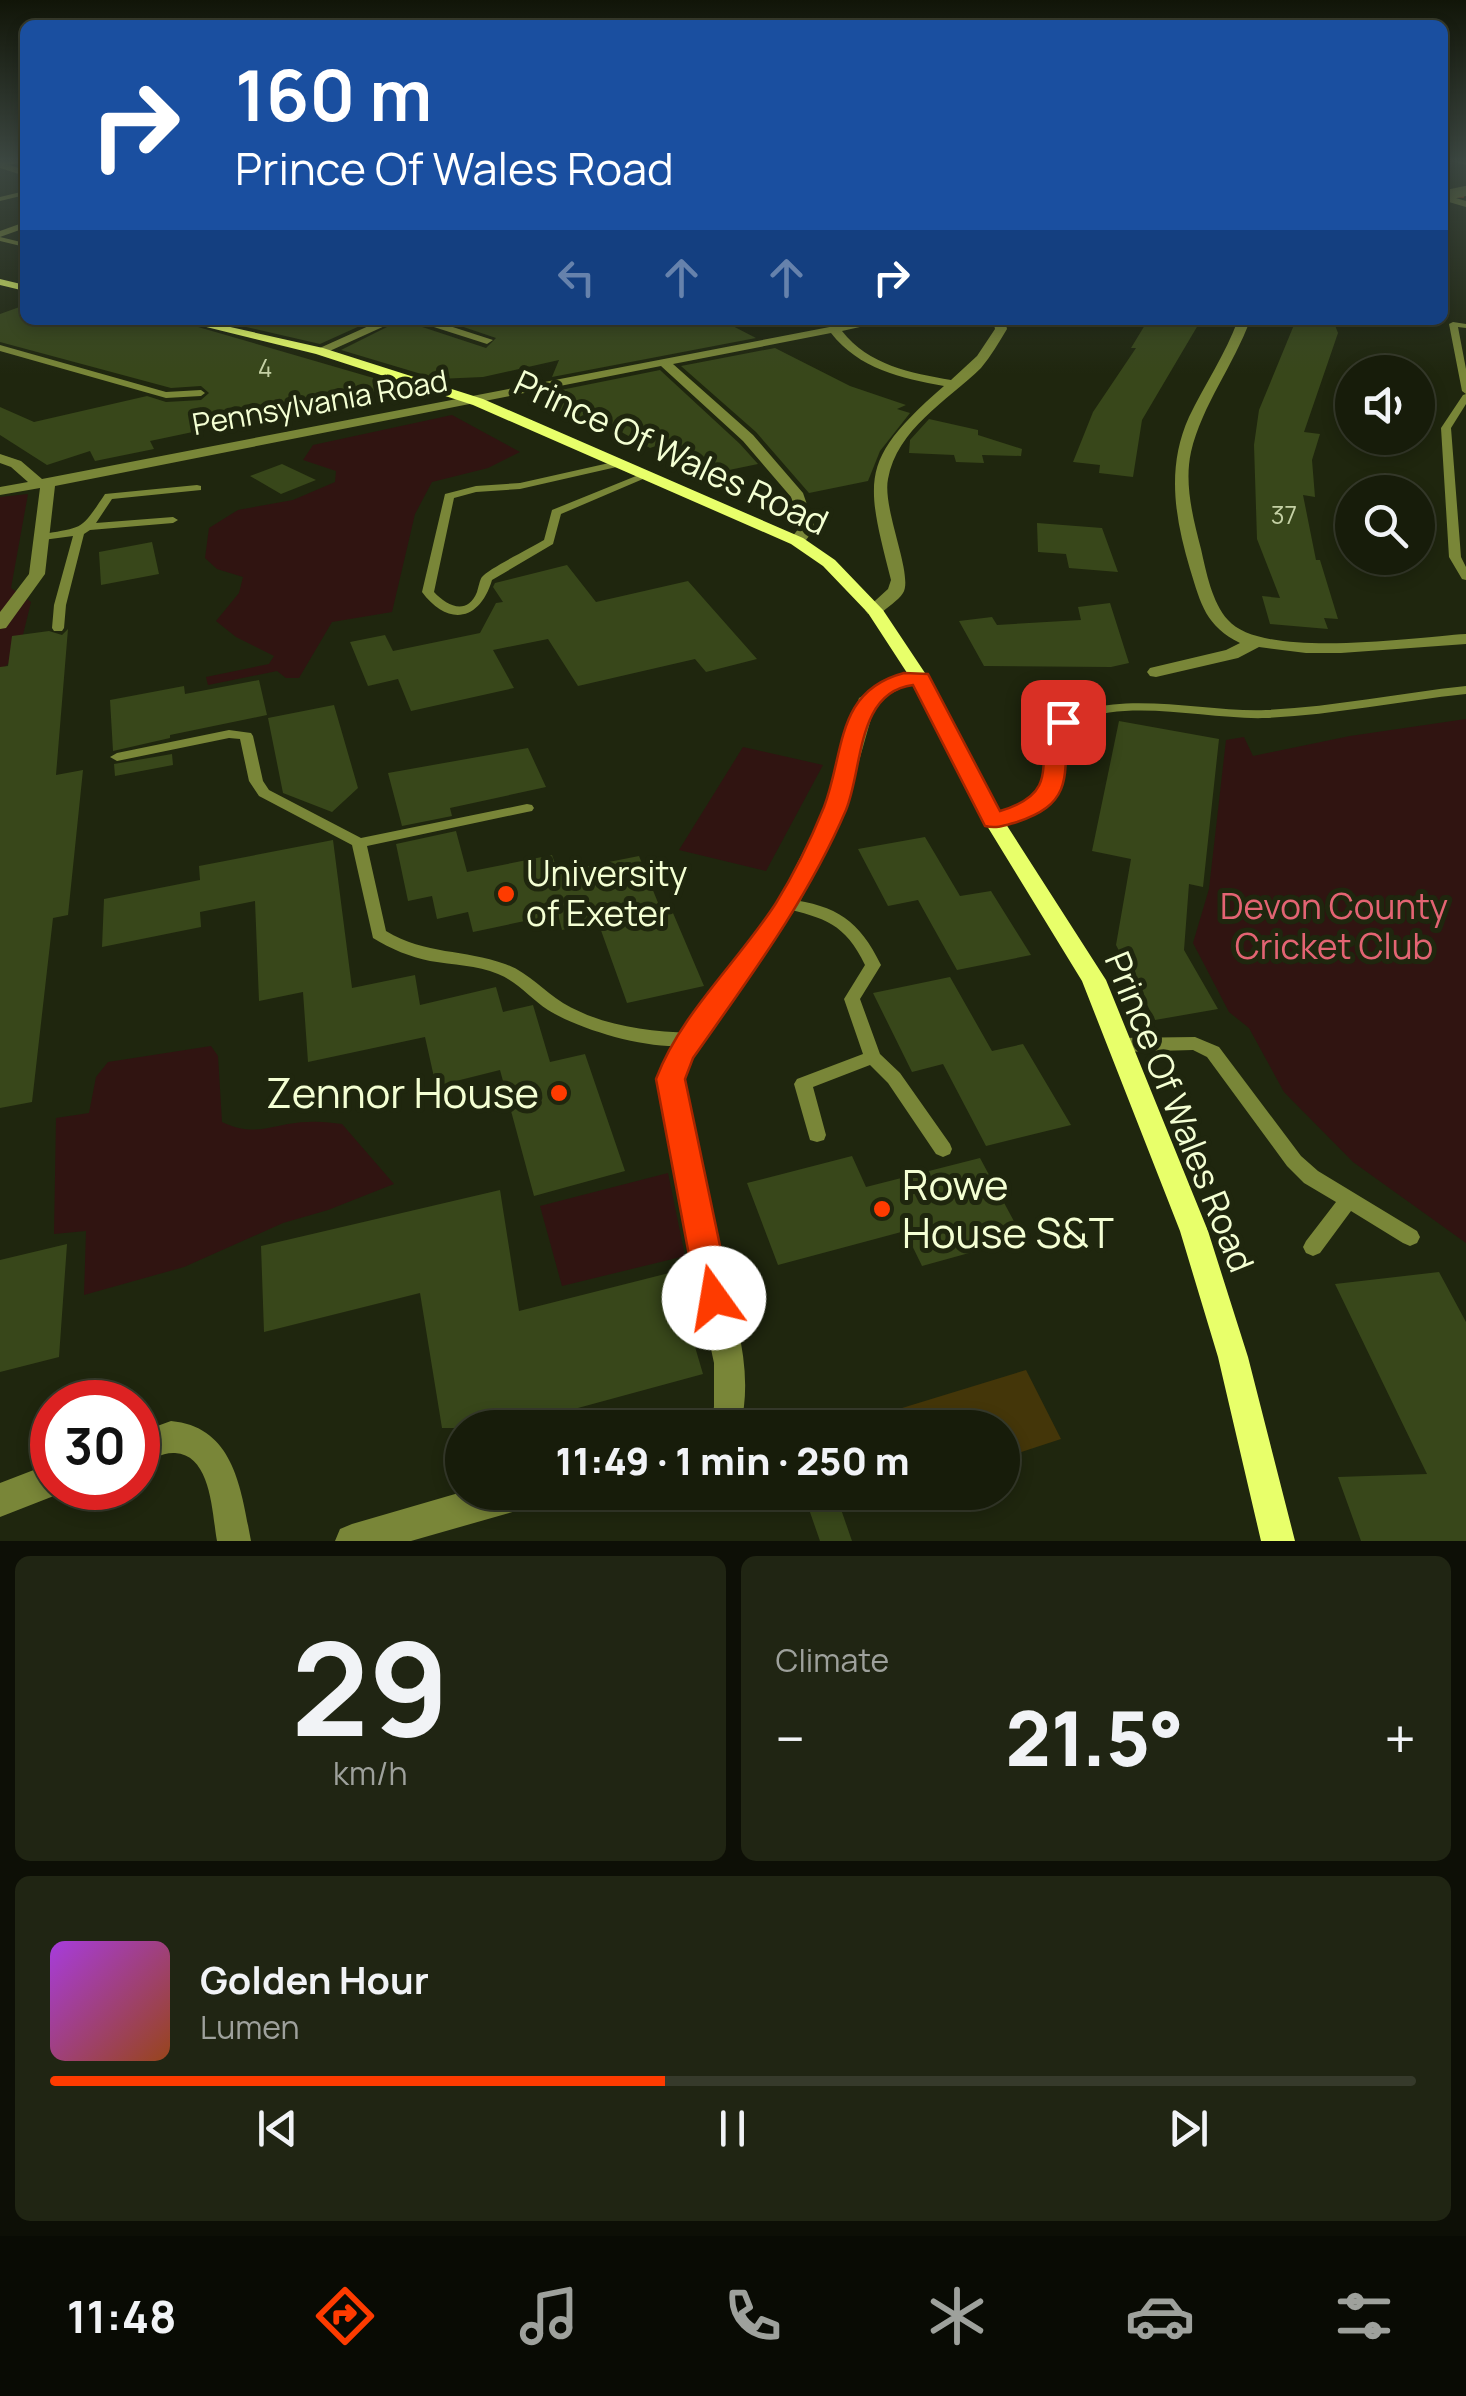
<!DOCTYPE html>
<meta charset="utf-8">
<style>
body{margin:0;font-family:Manrope,sans-serif;background:#202513;color:#f1f3f6;height:100vh;display:flex;flex-direction:column;font-size:38px;white-space:nowrap}
*{box-sizing:border-box;margin:0}
p{font-size:32px;color:#9ea19c}
.icon{flex:none;width:55px;height:55px;fill:none;stroke:currentColor;stroke-width:2;stroke-linecap:round;stroke-linejoin:round}
.map{position:relative;height:1541px;overflow:hidden}
.panel{display:flex;flex-direction:column;gap:15px;padding:15px;background:#0d0f06;flex:1}
.panel>*{flex:none}
.hud{position:absolute;left:20px;top:20px;width:1428px;height:305px;border-radius:15px;box-shadow:0 5px 15px #0003,0 0 0 2px #363a2b;background:#1a4fa0;color:#fff;overflow:hidden}
.buttons{position:absolute;left:1335px;top:355px;display:grid;gap:20px}
.buttons a{display:grid;place-items:center;width:100px;height:100px;border-radius:50%;background:#171c0a;box-shadow:0 5px 15px #0003,0 0 0 2px #363a2b;font-size:50px}
.speed{position:absolute;left:30px;top:1380px;display:flex;gap:20px;font-size:50px;font-weight:700;text-align:center}
.speed>*{display:grid;place-content:center;width:130px;height:130px;border-radius:50%;background:#171c0a;box-shadow:0 5px 15px #0003,0 0 0 2px #363a2b;line-height:1}
.speed .limit{border:15px solid #d22;background:#fff;color:#111}
.pin{position:absolute;display:grid;place-items:center;width:85px;height:85px;color:#fff;margin:-42px;border-radius:20px;box-shadow:0 5px 15px #0006}
.me{position:absolute;width:110px;margin:-55px;rotate:347deg;stroke-linejoin:round;filter:drop-shadow(0 0 8px #0008)}
.turn{display:flex;align-items:center;gap:35px;height:210px;padding:0 50px;font-size:45px}
.turn .icon{width:130px;height:130px;stroke-width:2.5}
.turn b{display:block;font-size:70px;line-height:85px}
.lanes{display:flex;align-items:center;height:95px;padding:0 50px;background:#0003;justify-content:center;gap:50px;direction:ltr}
.lanes .off{opacity:.35}
.big{font-size:75px;font-weight:800;line-height:1.1}
.panel .tile{flex:1;display:flex;flex-direction:column;justify-content:center;gap:15px;min-width:0;padding:0 35px;border-radius:15px;background:#202513}
.panel .dial{align-items:center;gap:0}
.dial b{font-size:130px;line-height:1}
.song{display:flex;align-items:center;gap:30px}
.cover{width:120px;height:120px;border-radius:15px;background:linear-gradient(135deg,hsl(280 70% 55%),hsl(20 70% 35%))}
.played{height:10px;border-radius:5px;background:linear-gradient(90deg,#fe3b00 45%,#363a2b 45%)}
.keys{display:flex;justify-content:space-around;direction:ltr}
.heat{display:flex;justify-content:space-between;align-items:center;font-size:55px;direction:ltr}
.panel .tiles{flex:1;display:grid;gap:15px;grid-template-columns:1fr 1fr}
.tile:last-child{grid-column:span 2}
.trip{position:absolute;left:445px;top:1410px;width:575px;height:100px;border-radius:50px;background:#171c0a;box-shadow:0 5px 15px #0003,0 0 0 2px #363a2b;font-weight:800;line-height:100px;text-align:center}
.tabs{display:flex;height:160px;justify-content:space-around;align-items:center;background:#090b04;color:#9ea19c}
.tabs .icon{width:70px;height:70px}
.tabs .selected{color:#fe3b00}
.tabs b{font-size:45px;color:#f1f3f6}
.map>svg:first-child{display:block}
.green{fill:#301411}
.water{fill:#443609}
.building{fill:#38471a}
.lines{fill:none;stroke-linecap:round;stroke-linejoin:round}
.lane{fill:#798638;fill-rule:evenodd}
.street{fill:#798638;fill-rule:evenodd}
.secondary{fill:#e8ff6a;fill-rule:evenodd}
.rail{stroke:#fe3b00;stroke-width:4;stroke-dasharray:8 6;stroke-linecap:butt}
.street-bridge{stroke:#798638;stroke-width:10}
.route{fill:#fe3b00;stroke:#a52600;stroke-width:2.5}
.poi-dot{fill:#fe3b00;stroke:#1f260e;stroke-width:4}
.labels{text-anchor:middle;stroke-width:10;stroke-linejoin:round;paint-order:stroke}
.far-number-label{font-size:25px;fill:#c5d1a5}
.far-street-label{font-size:30px;fill:#f4ffd3;stroke:#1f260e}
.street-label{font-size:35px;fill:#f4ffd3;stroke:#1f260e}
.poi-label{font-size:35px;fill:#f4ffd3;stroke:#1f260e;text-anchor:start}
.park-label{font-size:35px;fill:#e36473;stroke:#1f260e}
.near-poi-label{font-size:42px;fill:#f4ffd3;stroke:#1f260e;text-anchor:end}
</style>
<div class="map">
<svg width="1466" height="1541" viewBox="0 0 1466 1541">
<rect width="100%" height="100%" fill="#1f260e"/>
<!-- green -->
<path class="green" d="M 452,415 L 520,452 L 488,468 L 432,482 L 415,514 L 392,612 L 332,622 L 299,678 L 286,678 L 277,671 L 208,685 L 206,677 L 269,664 L 274,656 L 236,637 L 216,621 L 239,593 L 243,577 L 217,569 L 205,558 L 209,528 L 238,510 L 293,500 L 335,482 L 336,471 L 303,460 L 313,445 Z
M 28,494 L 11,588 L 31,602 L 18,655 L 0,671 L 0,497 Z
M 1466,719 L 1466,1243 L 1353,1162 L 1284,1092 L 1249,1028 L 1229,1012 L 1193,943 L 1209,889 L 1226,740 L 1244,737 L 1253,756 L 1350,736 Z
M 743,747 L 823,765 L 766,871 L 679,850 Z
M 211,1046 L 218,1056 L 222,1122 C 258,1139 275,1122 309,1122 C 320,1121 331,1123 342,1124 L 394,1184 L 328,1210 L 283,1223 L 184,1267 L 84,1295 L 86,1231 L 54,1234 L 56,1118 L 89,1113 L 96,1077 L 108,1062 Z
M 668,1173 L 685,1256 L 562,1286 L 540,1206 Z"/>
<!-- water -->
<path class="water" d="M 1026,1370 L 1061,1439 L 1003,1458 L 1002,1428 L 840,1427 Z"/>
<!-- building -->
<path class="building" d="M 25,305 L 25,320 L 174,320 L 401,386 L 261,417 L 258,414 L 203,426 L 207,429 L 150,441 L 154,449 L 95,461 L 90,451 L 47,465 L 0,435 L 0,407 L 34,422 L 147,396 L 166,402 L 201,400 L 209,393 L 201,386 L 171,388 L 0,342 L 0,314 Z
M 216,320 L 373,320 L 320,344 Z
M 401,320 L 486,348 L 496,338 L 443,320 L 547,320 L 548,326 L 574,320 L 614,324 L 631,320 L 721,320 L 756,338 L 552,377 L 559,360 L 483,377 L 438,379 L 341,350 Z
M 1148,320 L 1201,320 L 1142,420 L 1133,477 L 1099,473 L 1100,465 L 1073,462 L 1093,412 L 1136,348 L 1131,348 Z
M 1296,320 L 1333,320 L 1338,333 L 1304,432 L 1320,434 L 1312,460 L 1315,497 L 1303,495 L 1316,560 L 1320,560 L 1338,619 L 1324,618 L 1328,629 L 1270,624 L 1262,596 L 1280,598 L 1257,539 L 1254,445 L 1259,410 Z
M 775,348 L 850,386 L 906,405 L 897,409 L 910,413 L 880,451 L 868,481 L 809,493 L 756,432 L 681,366 Z
M 660,370 L 740,444 L 758,464 L 705,475 L 696,466 L 683,468 L 659,445 L 650,448 L 598,419 L 590,423 L 542,404 L 546,393 Z
M 929,419 L 978,430 L 978,435 L 1022,449 L 1021,456 L 982,455 L 984,463 L 956,462 L 954,455 L 909,453 L 910,440 Z
M 282,464 L 316,480 L 281,494 L 250,476 Z
M 1037,523 L 1102,528 L 1118,572 L 1069,568 L 1066,554 L 1038,552 Z
M 152,542 L 159,574 L 101,585 L 99,552 Z
M 567,565 L 596,602 L 688,581 L 757,659 L 706,672 L 695,659 L 578,686 L 548,639 L 493,650 L 514,688 L 411,711 L 398,679 L 368,686 L 350,642 L 385,635 L 393,651 L 480,633 L 496,603 L 503,602 L 493,587 L 495,583 Z
M 1110,603 L 1129,663 L 1111,667 L 984,666 L 959,621 L 992,617 L 997,625 L 1081,620 L 1078,607 Z
M 68,629 L 56,775 L 83,770 L 68,915 L 53,918 L 32,1102 L 0,1108 L 0,667 L 8,666 L 12,636 L 49,631 L 62,635 Z
M 259,680 L 267,715 L 170,735 L 170,738 L 113,751 L 110,700 L 184,686 L 185,694 Z
M 334,705 L 358,788 L 332,812 L 283,793 L 268,718 Z
M 1119,721 L 1219,739 L 1203,887 L 1189,884 L 1184,950 L 1218,1009 L 1155,1020 L 1116,945 L 1131,859 L 1092,851 Z
M 528,748 L 546,787 L 450,808 L 452,816 L 402,826 L 388,773 Z
M 172,754 L 173,765 L 115,776 L 114,764 Z
M 456,831 L 467,872 L 552,855 L 558,872 L 639,856 L 663,915 L 673,913 L 704,986 L 627,1003 L 598,922 L 562,930 L 558,914 L 473,932 L 468,912 L 437,919 L 432,896 L 408,901 L 396,844 Z
M 925,837 L 960,896 L 991,891 L 1031,955 L 957,970 L 918,900 L 888,906 L 858,849 Z
M 333,840 L 352,988 L 415,975 L 420,1005 L 496,987 L 503,1012 L 533,1005 L 550,1062 L 585,1054 L 625,1171 L 534,1196 L 500,1070 L 436,1086 L 425,1037 L 308,1062 L 303,992 L 259,1001 L 255,901 L 200,912 L 201,927 L 102,947 L 104,899 L 200,880 L 199,866 Z
M 950,977 L 992,1051 L 1023,1044 L 1071,1125 L 986,1146 L 943,1064 L 912,1072 L 873,993 Z
M 852,1156 L 866,1187 L 980,1158 L 1023,1238 L 922,1266 L 905,1231 L 778,1265 L 747,1183 Z
M 500,1190 L 519,1311 L 673,1272 L 703,1374 L 504,1428 L 442,1428 L 420,1293 L 264,1332 L 261,1246 Z
M 67,1244 L 59,1357 L 0,1372 L 0,1260 Z
M 1439,1272 L 1466,1322 L 1466,1541 L 1361,1541 L 1338,1477 L 1427,1474 L 1335,1284 Z
M 803,1492 L 835,1492 L 852,1541 L 820,1541 Z"/>
<g class="lines">
<!-- lane -->
<path class="lane" d="M 22,159 L 25,159 L 25,162 L 0,166 L 0,162 Z
M 25,191 L 25,195 L 0,201 L 0,197 Z
M 0,237 L 25,243 L 25,247 L 0,241 Z
M 1453,322 L 1466,324 L 1466,328 L 1458,327 L 1466,369 L 1466,394 L 1462,391 L 1449,324 Z
M 0,345 L 166,392 L 201,390 L 205,393 L 201,396 L 166,398 L 0,351 Z
M 1466,394 L 1466,404 L 1451,428 L 1461,557 L 1466,567 L 1466,580 L 1462,579 L 1449,557 L 1441,428 L 1463,395 Z
M 618,461 L 621,462 L 621,466 L 520,489 L 476,492 L 454,498 L 434,592 C 447,606 467,616 477,592 C 478,589 480,579 482,577 C 488,569 533,547 544,540 L 552,510 L 641,474 L 650,476 L 561,514 L 553,544 L 492,580 C 480,621 448,627 422,592 L 445,494 L 476,486 L 520,483 Z
M 197,485 L 201,486 L 201,490 L 112,499 L 96,523 L 173,517 L 178,520 L 173,523 L 90,530 L 84,534 L 66,605 L 64,628 L 62,631 L 54,631 L 52,628 L 54,605 L 73,536 L 43,540 L 38,537 L 39,535 C 84,526 79,533 105,494 Z
M 1466,686 L 1466,694 C 1399,701 1333,715 1266,718 C 1210,720 1133,699 1081,720 C 1074,722 1067,727 1060,731 C 1060,745 1063,759 1061,773 C 1058,808 1023,817 994,826 L 987,821 L 989,818 C 1015,810 1046,803 1048,770 C 1049,756 1046,743 1047,729 C 1101,683 1201,713 1266,710 C 1333,707 1399,693 1466,686 Z
M 229,730 L 251,733 L 253,736 L 263,781 L 269,790 L 361,838 L 527,804 L 532,805 L 534,808 L 532,811 L 527,812 L 367,846 L 386,931 C 426,955 464,949 505,964 C 528,972 543,991 563,1003 C 602,1026 646,1031 690,1033 L 696,1034 L 699,1039 L 696,1044 C 657,1053 582,1031 548,1010 C 531,999 518,982 498,974 C 477,965 453,965 430,961 C 410,957 391,949 373,938 L 352,845 L 259,796 L 249,781 L 240,739 L 229,738 L 117,761 L 110,757 L 117,753 Z
M 788,899 C 837,906 859,920 881,965 L 860,999 L 880,1054 L 900,1073 L 950,1144 L 952,1149 L 950,1154 L 943,1157 L 936,1154 L 888,1083 L 870,1065 L 813,1087 L 826,1135 L 824,1140 L 817,1142 L 810,1140 L 794,1084 L 797,1079 L 863,1054 L 844,999 L 865,965 C 845,923 824,918 783,908 L 780,904 L 783,900 Z
M 1195,1037 L 1219,1047 L 1301,1156 L 1318,1171 L 1417,1231 L 1420,1237 L 1417,1243 L 1410,1246 L 1403,1243 L 1351,1211 L 1320,1253 L 1313,1256 L 1306,1253 L 1303,1247 L 1306,1241 L 1336,1202 L 1304,1183 L 1287,1166 L 1207,1057 L 1193,1050 L 1120,1052 L 1114,1050 L 1111,1045 L 1114,1040 L 1120,1038 Z"/>
<!-- street -->
<path class="street" d="M 1451,159 L 1466,159 L 1466,165 L 1452,161 Z
M 0,162 L 25,170 L 25,176 L 0,168 Z
M 1442,194 L 1466,201 L 1466,207 L 1442,200 Z
M 25,222 L 25,228 L 0,237 L 0,231 Z
M 382,320 L 398,320 L 323,354 L 313,351 Z
M 412,320 L 431,320 L 493,340 L 487,344 Z
M 866,320 L 891,320 L 842,331 C 868,365 911,373 951,380 L 977,356 L 995,329 L 993,320 L 1005,320 L 1007,329 C 999,342 991,356 981,368 C 947,401 897,429 888,479 C 882,509 914,576 903,593 C 898,601 887,607 880,614 L 868,614 L 865,610 L 888,589 L 891,580 C 865,478 859,460 944,386 C 901,378 859,369 831,333 L 673,364 L 753,435 L 803,493 L 815,528 L 803,544 L 797,546 L 789,541 L 799,528 L 791,497 L 743,441 L 661,366 L 55,486 L 45,574 L 6,628 L 0,629 L 0,612 L 29,574 L 40,488 L 0,495 L 0,487 L 28,482 L 11,467 L 0,463 L 0,454 L 21,461 L 42,479 Z
M 1238,320 L 1250,320 C 1234,365 1202,405 1191,452 C 1184,484 1193,518 1201,549 C 1206,571 1212,603 1228,620 C 1262,660 1415,637 1466,634 L 1466,644 L 1341,653 L 1306,653 L 1259,647 L 1238,658 L 1156,677 L 1150,676 L 1147,672 L 1150,668 L 1226,650 L 1240,643 C 1206,626 1201,605 1190,569 C 1175,518 1166,468 1189,417 C 1205,384 1225,355 1238,320 Z
M 920,674 L 926,675 L 929,679 L 926,683 L 908,685 L 876,701 L 846,807 L 799,904 L 691,1058 L 684,1079 C 693,1135 704,1191 717,1246 C 731,1307 756,1365 740,1428 L 708,1428 L 714,1407 L 714,1363 L 681,1210 L 658,1079 L 670,1048 L 778,901 L 826,807 L 859,698 L 898,676 Z
M 171,1421 C 235,1427 241,1490 251,1541 L 217,1541 C 212,1515 212,1455 175,1453 C 163,1452 149,1461 138,1465 L 138,1433 Z
M 52,1463 L 52,1488 L 65,1488 L 64,1492 L 0,1517 L 0,1483 Z
M 462,1492 L 540,1492 L 535,1504 L 523,1509 L 411,1541 L 335,1541 L 340,1529 L 352,1524 Z
M 614,1492 L 665,1492 L 660,1504 C 645,1510 634,1510 619,1504 Z"/>
<!-- secondary -->
<path class="secondary" d="M 0,279 L 25,285 L 25,291 L 0,285 Z
M 178,320 L 199,320 L 323,348 L 483,399 L 803,538 L 835,560 L 883,610 L 929,679 L 1004,821 L 1106,980 L 1208,1231 L 1248,1357 L 1295,1541 L 1261,1541 L 1218,1357 L 1180,1231 L 1082,981 L 984,821 L 911,679 L 868,613 L 823,566 L 791,544 L 473,405 L 316,354 Z"/>
<!-- rail -->
<path class="rail" d="M 1442,194 L 1466,196"/>
<!-- street-bridge -->
<path class="street-bridge" d="M 1442,196 L 1466,191"/>
</g>
<!-- sky -->
<linearGradient id="sky" x2="0" y2="1"><stop stop-color="#111508"/><stop offset="0.43" stop-color="#3c4741"/><stop offset="1" stop-color="#3c4741" stop-opacity="0"/></linearGradient>
<rect width="1466" height="374" fill="url(#sky)"/>
<!-- route -->
<path class="route" d="M 904,673 L 928,674 L 1000,811 C 1050,796 1044,775 1043,730 L 1063,716 L 1074,722 L 1065,732 C 1067,780 1069,805 1017,822 C 1006,825 997,829 985,826 L 913,685 C 856,692 863,769 846,810 C 807,901 749,978 693,1058 L 685,1079 L 731,1298 L 726,1309 L 714,1314 L 702,1309 L 697,1298 L 656,1079 C 681,1013 738,962 776,903 C 794,874 811,839 824,807 C 845,752 835,691 904,673 Z"/>
<!-- markers -->
<g class="poi-dot">
<circle cx="506" cy="894" r="10"/>
<circle cx="559" cy="1093" r="10"/>
<circle cx="882" cy="1209" r="10"/>
</g>
<g class="labels">
<!-- far-number labels -->
<g class="far-number-label">
<text x="265" y="377">4</text>
<text x="1284" y="524">37</text>
</g>
<!-- far-street labels -->
<g class="far-street-label">
<text transform="translate(320 403) rotate(-10)" y="10">Pennsylvania Road</text>
</g>
<!-- street labels -->
<g class="street-label">
<text transform="translate(671 453) rotate(25)" y="12">Prince Of Wales Road</text>
<text transform="translate(1179 1112) rotate(68)" y="12">Prince Of Wales Road</text>
</g>
<!-- poi labels -->
<g class="poi-label">
<text x="526" y="886">University<tspan x="526" dy="40">of Exeter</tspan></text>
</g>
<!-- park labels -->
<g class="park-label">
<text x="1334" y="919">Devon County<tspan x="1334" dy="40">Cricket Club</tspan></text>
</g>
<!-- near-poi labels -->
<g class="near-poi-label">
<text x="539" y="1108">Zennor House</text>
<text x="902" y="1200" text-anchor="start">Rowe<tspan x="902" dy="48">House S&amp;T</tspan></text>
</g>
</g>
</svg>
<div class="buttons">
<a><svg class="icon" aria-label="sound" viewBox="0 0 24 24"><path d="M4 9h4l5-4v14l-5-4H4zM17 9q2 3 0 6"/></svg></a>
<a><svg class="icon" aria-label="search" viewBox="0 0 24 24"><circle cx="10" cy="10" r="6"/><path d="M15 15l6 6"/></svg></a>
</div>
<div class="speed"><div class="limit">30</div></div>
<div class="pin" style="left:1063px;top:722px;background:#d93025"><svg class="icon" aria-label="arrive" viewBox="0 0 24 24"><path d="M6 21V4h12l-3 4 3 4H6"/></svg></div>
<svg class="me" style="left:714px;top:1298px" viewBox="-20 -20 40 40"><circle r="19" fill="#fff"/><path d="M0-13L10 11 0 6-10 11z" fill="#fe3b00"/></svg>
<div class="trip">11:49 · 1 min · 250 m</div>
<div class="hud">
<div class="turn"><svg class="icon" aria-label="right" viewBox="0 0 24 24"><path d="M7 20v-9h11M14 6l5 5-5 5"/></svg><div><b>160 m</b>Prince Of Wales Road</div></div>
<div class="lanes"><svg class="icon off" aria-label="left" viewBox="0 0 24 24"><path d="M17 20v-9H6M10 6l-5 5 5 5"/></svg><svg class="icon off" aria-label="ahead" viewBox="0 0 24 24"><path d="M12 20V5M6 11l6-6 6 6"/></svg><svg class="icon off" aria-label="ahead" viewBox="0 0 24 24"><path d="M12 20V5M6 11l6-6 6 6"/></svg><svg class="icon" aria-label="right" viewBox="0 0 24 24"><path d="M7 20v-9h11M14 6l5 5-5 5"/></svg></div>
</div>
</div>
<section class="panel">
<div class="tiles">
<div class="tile dial"><b>29</b><p>km/h</p></div>
<div class="tile"><p>Climate</p>
<div class="heat"><a>−</a><b class="big">21.5°</b><a>+</a></div>
</div>
<div class="tile">
<div class="song"><i class="cover"></i><div><b>Golden Hour</b><p>Lumen</p></div></div>
<div class="played"></div>
<div class="keys"><svg class="icon" aria-label="previous" viewBox="0 0 24 24"><path d="M18 5L8 12l10 7zM5 5v14"/></svg><svg class="icon" aria-label="pause" viewBox="0 0 24 24"><path d="M8 5v14M16 5v14"/></svg><svg class="icon" aria-label="next" viewBox="0 0 24 24"><path d="M6 5l10 7-10 7zM19 5v14"/></svg></div>
</div>
</div>
</section>
<nav class="tabs">
<b>11:48</b>
<svg class="icon selected" aria-label="directions" viewBox="0 0 24 24"><path d="M12 3l9 9-9 9-9-9zM9 14v-3h6M13 9l2 2-2 2"/></svg>
<svg class="icon" aria-label="music" viewBox="0 0 24 24"><path d="M9 18V5l10-2v13"/><circle cx="6" cy="18" r="3"/><circle cx="16" cy="16" r="3"/></svg>
<svg class="icon" aria-label="phone" viewBox="0 0 24 24"><path d="M5 4h4l2 5-3 2q2 4 5 5l2-3 5 2v4C11 20 4 13 5 4z"/></svg>
<svg class="icon" aria-label="climate" viewBox="0 0 24 24"><path d="M12 3v18M4 7l16 10M4 17L20 7"/></svg>
<svg class="icon" aria-label="car" viewBox="0 0 24 24"><path d="M5 17H2v-5l4-1 3-4h7l3 4 3 1v5h-3M9 17h6M6 11h13"/><circle cx="7" cy="17" r="2"/><circle cx="17" cy="17" r="2"/></svg>
<svg class="icon" aria-label="filters" viewBox="0 0 24 24"><path d="M4 7h16M4 17h16"/><circle cx="9" cy="7" r="2"/><circle cx="15" cy="17" r="2"/></svg>
</nav>
